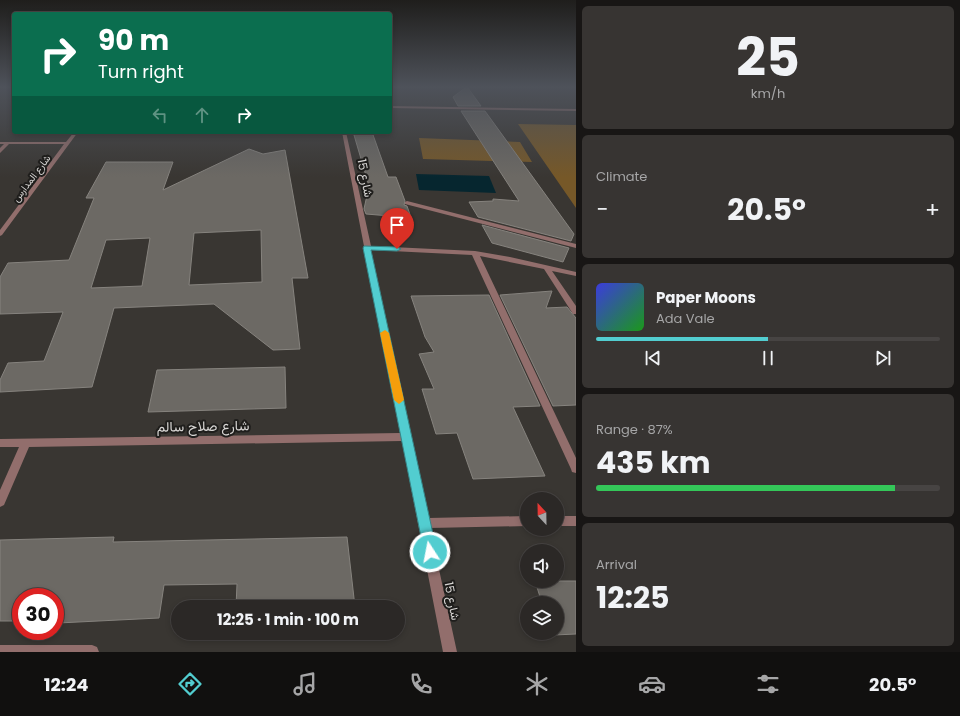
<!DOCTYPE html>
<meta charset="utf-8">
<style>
body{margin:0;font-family:Poppins,Vazirmatn,sans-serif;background:#373432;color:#f1f3f6;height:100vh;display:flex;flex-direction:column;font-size:15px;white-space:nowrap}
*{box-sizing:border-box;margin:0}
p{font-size:13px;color:#a6a6a7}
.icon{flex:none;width:22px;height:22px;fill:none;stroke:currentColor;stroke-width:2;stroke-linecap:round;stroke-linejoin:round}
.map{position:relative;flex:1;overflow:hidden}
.panel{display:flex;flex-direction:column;gap:6px;padding:6px;background:#181615;width:384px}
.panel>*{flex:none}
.top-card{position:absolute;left:12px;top:12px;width:380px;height:122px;border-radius:4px;box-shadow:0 2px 6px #0003,0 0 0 1px #474443;background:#0b6e4f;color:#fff;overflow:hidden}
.needle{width:26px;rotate:338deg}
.fabs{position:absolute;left:520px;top:492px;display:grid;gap:8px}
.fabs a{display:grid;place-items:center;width:44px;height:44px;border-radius:50%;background:#2b2826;box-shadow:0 2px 6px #0003,0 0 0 1px #474443;font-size:20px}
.speed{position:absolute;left:12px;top:588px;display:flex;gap:8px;font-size:20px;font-weight:700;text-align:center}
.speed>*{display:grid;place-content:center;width:52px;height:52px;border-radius:50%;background:#2b2826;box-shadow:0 2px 6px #0003,0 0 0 1px #474443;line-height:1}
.speed .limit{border:6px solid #d22;background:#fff;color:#111}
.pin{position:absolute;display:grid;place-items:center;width:34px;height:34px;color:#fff;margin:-41px -17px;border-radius:50% 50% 50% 0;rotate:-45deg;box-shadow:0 0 4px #0007}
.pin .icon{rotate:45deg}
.me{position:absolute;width:44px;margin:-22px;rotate:349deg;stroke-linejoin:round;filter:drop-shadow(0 0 3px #0008)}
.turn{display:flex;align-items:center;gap:14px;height:84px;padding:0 20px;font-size:18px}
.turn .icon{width:52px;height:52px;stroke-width:2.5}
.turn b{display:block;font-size:28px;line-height:34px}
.lanes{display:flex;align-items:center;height:38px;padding:0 20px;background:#0003;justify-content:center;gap:20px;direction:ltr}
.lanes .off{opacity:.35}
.big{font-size:30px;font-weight:700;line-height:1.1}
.panel .card{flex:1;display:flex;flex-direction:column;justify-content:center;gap:6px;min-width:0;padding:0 14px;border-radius:6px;background:#373432}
.panel .dial{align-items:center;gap:0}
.dial b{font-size:52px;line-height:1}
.song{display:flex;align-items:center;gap:12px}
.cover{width:48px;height:48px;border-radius:6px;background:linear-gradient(135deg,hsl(240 70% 55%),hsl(120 70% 35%))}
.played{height:4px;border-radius:2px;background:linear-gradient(90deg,#52cdd0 50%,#474443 50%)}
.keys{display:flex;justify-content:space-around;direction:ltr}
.heat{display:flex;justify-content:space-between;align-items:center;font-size:22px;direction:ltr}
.charge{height:6px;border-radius:3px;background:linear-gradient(90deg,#34c759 87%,#474443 0)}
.trip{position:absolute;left:171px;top:600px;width:234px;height:40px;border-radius:20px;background:#2b2826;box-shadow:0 2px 6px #0003,0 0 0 1px #474443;font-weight:700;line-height:40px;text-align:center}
.dock{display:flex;height:64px;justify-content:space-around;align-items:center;background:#11100f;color:#a6a6a7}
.dock .icon{width:28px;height:28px}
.dock .selected{color:#52cdd0}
.dock b{font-size:18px;color:#f1f3f6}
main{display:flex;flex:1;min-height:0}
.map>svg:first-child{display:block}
.green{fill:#765828}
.water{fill:#06262f}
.building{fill:#6c6964;stroke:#86837e;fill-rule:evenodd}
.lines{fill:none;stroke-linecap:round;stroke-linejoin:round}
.lane{fill:#926e6c;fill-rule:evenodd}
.street{fill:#926e6c;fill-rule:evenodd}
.primary{fill:#eba49f;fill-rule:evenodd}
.route{fill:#52cdd0;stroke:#358587}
.slow{fill:#f59e0b}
.labels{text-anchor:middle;stroke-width:4;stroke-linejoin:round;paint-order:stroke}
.far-street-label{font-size:10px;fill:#d8d6d4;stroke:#1f1e1c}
.street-label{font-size:12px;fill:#d8d6d4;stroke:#1f1e1c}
.near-street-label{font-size:14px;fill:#d8d6d4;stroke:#1f1e1c}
</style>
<main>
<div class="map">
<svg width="576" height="652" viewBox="0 0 576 652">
<rect width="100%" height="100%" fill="#393632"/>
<!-- green -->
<path class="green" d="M 518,124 L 576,125 L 576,208 Z
M 419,138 L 520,142 L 532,162 L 423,159 Z"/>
<!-- water -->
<path class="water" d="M 416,174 L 489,176 L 496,193 L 419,190 Z"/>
<!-- building -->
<path class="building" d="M 465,88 L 468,88 L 481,106 L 458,106 L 453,97 Z
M 461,111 L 485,111 L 574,234 L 571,241 L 478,217 L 469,202 L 493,201 L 493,199 L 519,201 Z
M 363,132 L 372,132 L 388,177 L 396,177 L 405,201 L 404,205 L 407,206 L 413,223 L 390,216 L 366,214 L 364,209 L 369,186 L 354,135 Z
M 249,149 L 263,154 L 285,150 L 308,278 L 292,278 L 300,349 L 273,350 L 214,304 L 114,308 L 92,387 L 0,392 L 0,380 L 8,363 L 44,361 L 63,312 L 0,314 L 0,277 L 8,263 L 69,260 L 94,198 L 86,198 L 106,162 L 173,162 L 163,190 ZM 261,230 L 262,282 L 189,285 L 194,233 ZM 150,238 L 142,286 L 91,288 L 106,240 Z
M 482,225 L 569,248 L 563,262 L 492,243 Z
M 552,291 L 546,308 L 567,307 L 576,318 L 576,405 L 553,406 L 500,295 Z
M 489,295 L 540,406 L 513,407 L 545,476 L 473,479 L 457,433 L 436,434 L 422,389 L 434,389 L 419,354 L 434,352 L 425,337 L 411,296 Z
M 285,367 L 286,408 L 148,412 L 157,370 Z
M 114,537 L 113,542 L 347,537 L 355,607 L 236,607 L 237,584 L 164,585 L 159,618 L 58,623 L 59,619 L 55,619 L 55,597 L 21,597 L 21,621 L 0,621 L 0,540 Z
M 535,581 L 576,581 L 576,634 L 554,635 L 553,633 L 557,633 L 557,603 L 542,603 Z"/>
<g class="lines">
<!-- lane -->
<path class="lane" d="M 407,201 L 576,244 L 576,248 L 405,204 L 405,202 Z"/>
<!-- street -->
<path class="street" d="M 390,106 L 576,109 L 576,111 L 390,108 Z
M 74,132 L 78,132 L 2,235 L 0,236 L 0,230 L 64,144 L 9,144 L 0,153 L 0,148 L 4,144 L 0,144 L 0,142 L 66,142 Z
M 342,132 L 346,132 L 371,246 L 475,251 L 510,257 L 576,272 L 576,276 L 552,271 L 576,306 L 576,314 L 573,314 L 544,269 L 480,256 L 576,458 L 576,473 L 572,472 L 571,469 L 472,255 L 371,250 L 428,518 L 527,516 L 527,526 L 430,528 L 457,652 L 443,652 L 402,441 L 29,447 L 4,505 L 0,507 L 0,490 L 19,447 L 0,447 L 0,439 L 400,433 Z
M 557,516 L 576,516 L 576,526 L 557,526 Z
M 0,645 L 92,645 L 97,647 L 99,652 L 0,652 Z"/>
<!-- primary -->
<path class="primary" d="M 390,86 L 576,86 L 576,87 L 390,87 Z"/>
</g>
<!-- sky -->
<linearGradient id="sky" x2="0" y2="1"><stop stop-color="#1f1e1c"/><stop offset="0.49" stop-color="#4e525a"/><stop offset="1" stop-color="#4e525a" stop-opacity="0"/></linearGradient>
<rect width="576" height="177" fill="url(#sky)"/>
<!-- route -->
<path class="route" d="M 364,246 L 397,247 L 401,249 L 397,251 L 371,250 L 437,552 L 435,556 L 430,558 L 425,556 L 424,552 L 363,248 Z"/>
<!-- slow -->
<path class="slow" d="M 385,330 L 389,333 L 404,400 L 399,404 L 394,400 L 380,333 Z"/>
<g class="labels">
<!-- far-street labels -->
<g class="far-street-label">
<text transform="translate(31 178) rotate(-53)" y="4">شارع المدارس</text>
</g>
<!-- street labels -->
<g class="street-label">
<text transform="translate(365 178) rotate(79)" y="4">شارع 15</text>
<text transform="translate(452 601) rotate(79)" y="4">شارع 15</text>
</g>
<!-- near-street labels -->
<g class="near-street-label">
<text transform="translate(203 426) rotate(-1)" y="5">شارع صلاح سالم</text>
</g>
</g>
</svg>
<div class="fabs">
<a><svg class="needle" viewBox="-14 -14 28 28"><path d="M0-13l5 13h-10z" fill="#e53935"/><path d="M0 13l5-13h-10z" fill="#a6a6a7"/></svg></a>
<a><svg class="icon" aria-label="sound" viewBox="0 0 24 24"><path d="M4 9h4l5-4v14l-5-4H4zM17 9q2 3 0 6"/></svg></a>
<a><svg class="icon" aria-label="layers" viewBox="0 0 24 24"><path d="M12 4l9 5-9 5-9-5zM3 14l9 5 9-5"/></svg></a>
</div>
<div class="speed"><div class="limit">30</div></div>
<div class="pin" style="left:397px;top:249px;background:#d93025"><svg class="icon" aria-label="arrive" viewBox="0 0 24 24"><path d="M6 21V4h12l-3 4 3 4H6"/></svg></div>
<svg class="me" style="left:430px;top:552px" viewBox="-20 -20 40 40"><circle r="17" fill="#52cdd0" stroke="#fff" stroke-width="3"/><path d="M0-11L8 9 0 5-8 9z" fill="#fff"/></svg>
<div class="trip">12:25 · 1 min · 100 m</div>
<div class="top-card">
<div class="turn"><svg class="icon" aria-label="right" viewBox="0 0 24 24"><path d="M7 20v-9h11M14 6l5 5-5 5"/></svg><div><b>90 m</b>Turn right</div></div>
<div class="lanes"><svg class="icon off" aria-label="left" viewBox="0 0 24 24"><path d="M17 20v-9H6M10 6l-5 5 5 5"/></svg><svg class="icon off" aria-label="ahead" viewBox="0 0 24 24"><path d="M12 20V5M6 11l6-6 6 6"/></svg><svg class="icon" aria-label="right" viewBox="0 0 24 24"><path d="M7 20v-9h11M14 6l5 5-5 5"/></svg></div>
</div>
</div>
<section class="panel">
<div class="card dial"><b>25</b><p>km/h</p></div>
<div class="card"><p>Climate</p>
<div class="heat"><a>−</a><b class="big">20.5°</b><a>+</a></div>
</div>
<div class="card">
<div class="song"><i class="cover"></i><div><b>Paper Moons</b><p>Ada Vale</p></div></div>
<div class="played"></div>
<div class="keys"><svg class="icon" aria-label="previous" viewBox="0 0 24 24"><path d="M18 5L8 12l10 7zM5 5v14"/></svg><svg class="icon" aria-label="pause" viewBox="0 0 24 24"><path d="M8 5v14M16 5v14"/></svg><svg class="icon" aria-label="next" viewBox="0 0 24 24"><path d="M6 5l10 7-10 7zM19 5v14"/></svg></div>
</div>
<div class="card"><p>Range · 87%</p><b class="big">435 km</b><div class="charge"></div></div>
<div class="card"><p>Arrival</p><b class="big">12:25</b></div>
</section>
</main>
<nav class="dock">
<b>12:24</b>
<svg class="icon selected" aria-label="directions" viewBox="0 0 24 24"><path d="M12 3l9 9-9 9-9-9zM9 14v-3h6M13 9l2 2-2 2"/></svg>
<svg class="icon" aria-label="music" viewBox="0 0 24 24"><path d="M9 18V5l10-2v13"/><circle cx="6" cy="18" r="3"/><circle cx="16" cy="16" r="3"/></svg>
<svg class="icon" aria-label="phone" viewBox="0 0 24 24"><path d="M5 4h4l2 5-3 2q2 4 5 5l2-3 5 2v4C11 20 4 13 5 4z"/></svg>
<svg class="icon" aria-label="climate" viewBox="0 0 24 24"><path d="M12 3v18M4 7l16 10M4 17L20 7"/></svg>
<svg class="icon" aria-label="car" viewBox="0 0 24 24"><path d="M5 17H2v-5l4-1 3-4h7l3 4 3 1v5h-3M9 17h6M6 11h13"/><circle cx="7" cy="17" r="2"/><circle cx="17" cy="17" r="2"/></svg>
<svg class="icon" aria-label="filters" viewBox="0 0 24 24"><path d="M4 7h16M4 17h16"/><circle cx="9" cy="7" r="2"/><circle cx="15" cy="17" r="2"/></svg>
<b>20.5°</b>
</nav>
